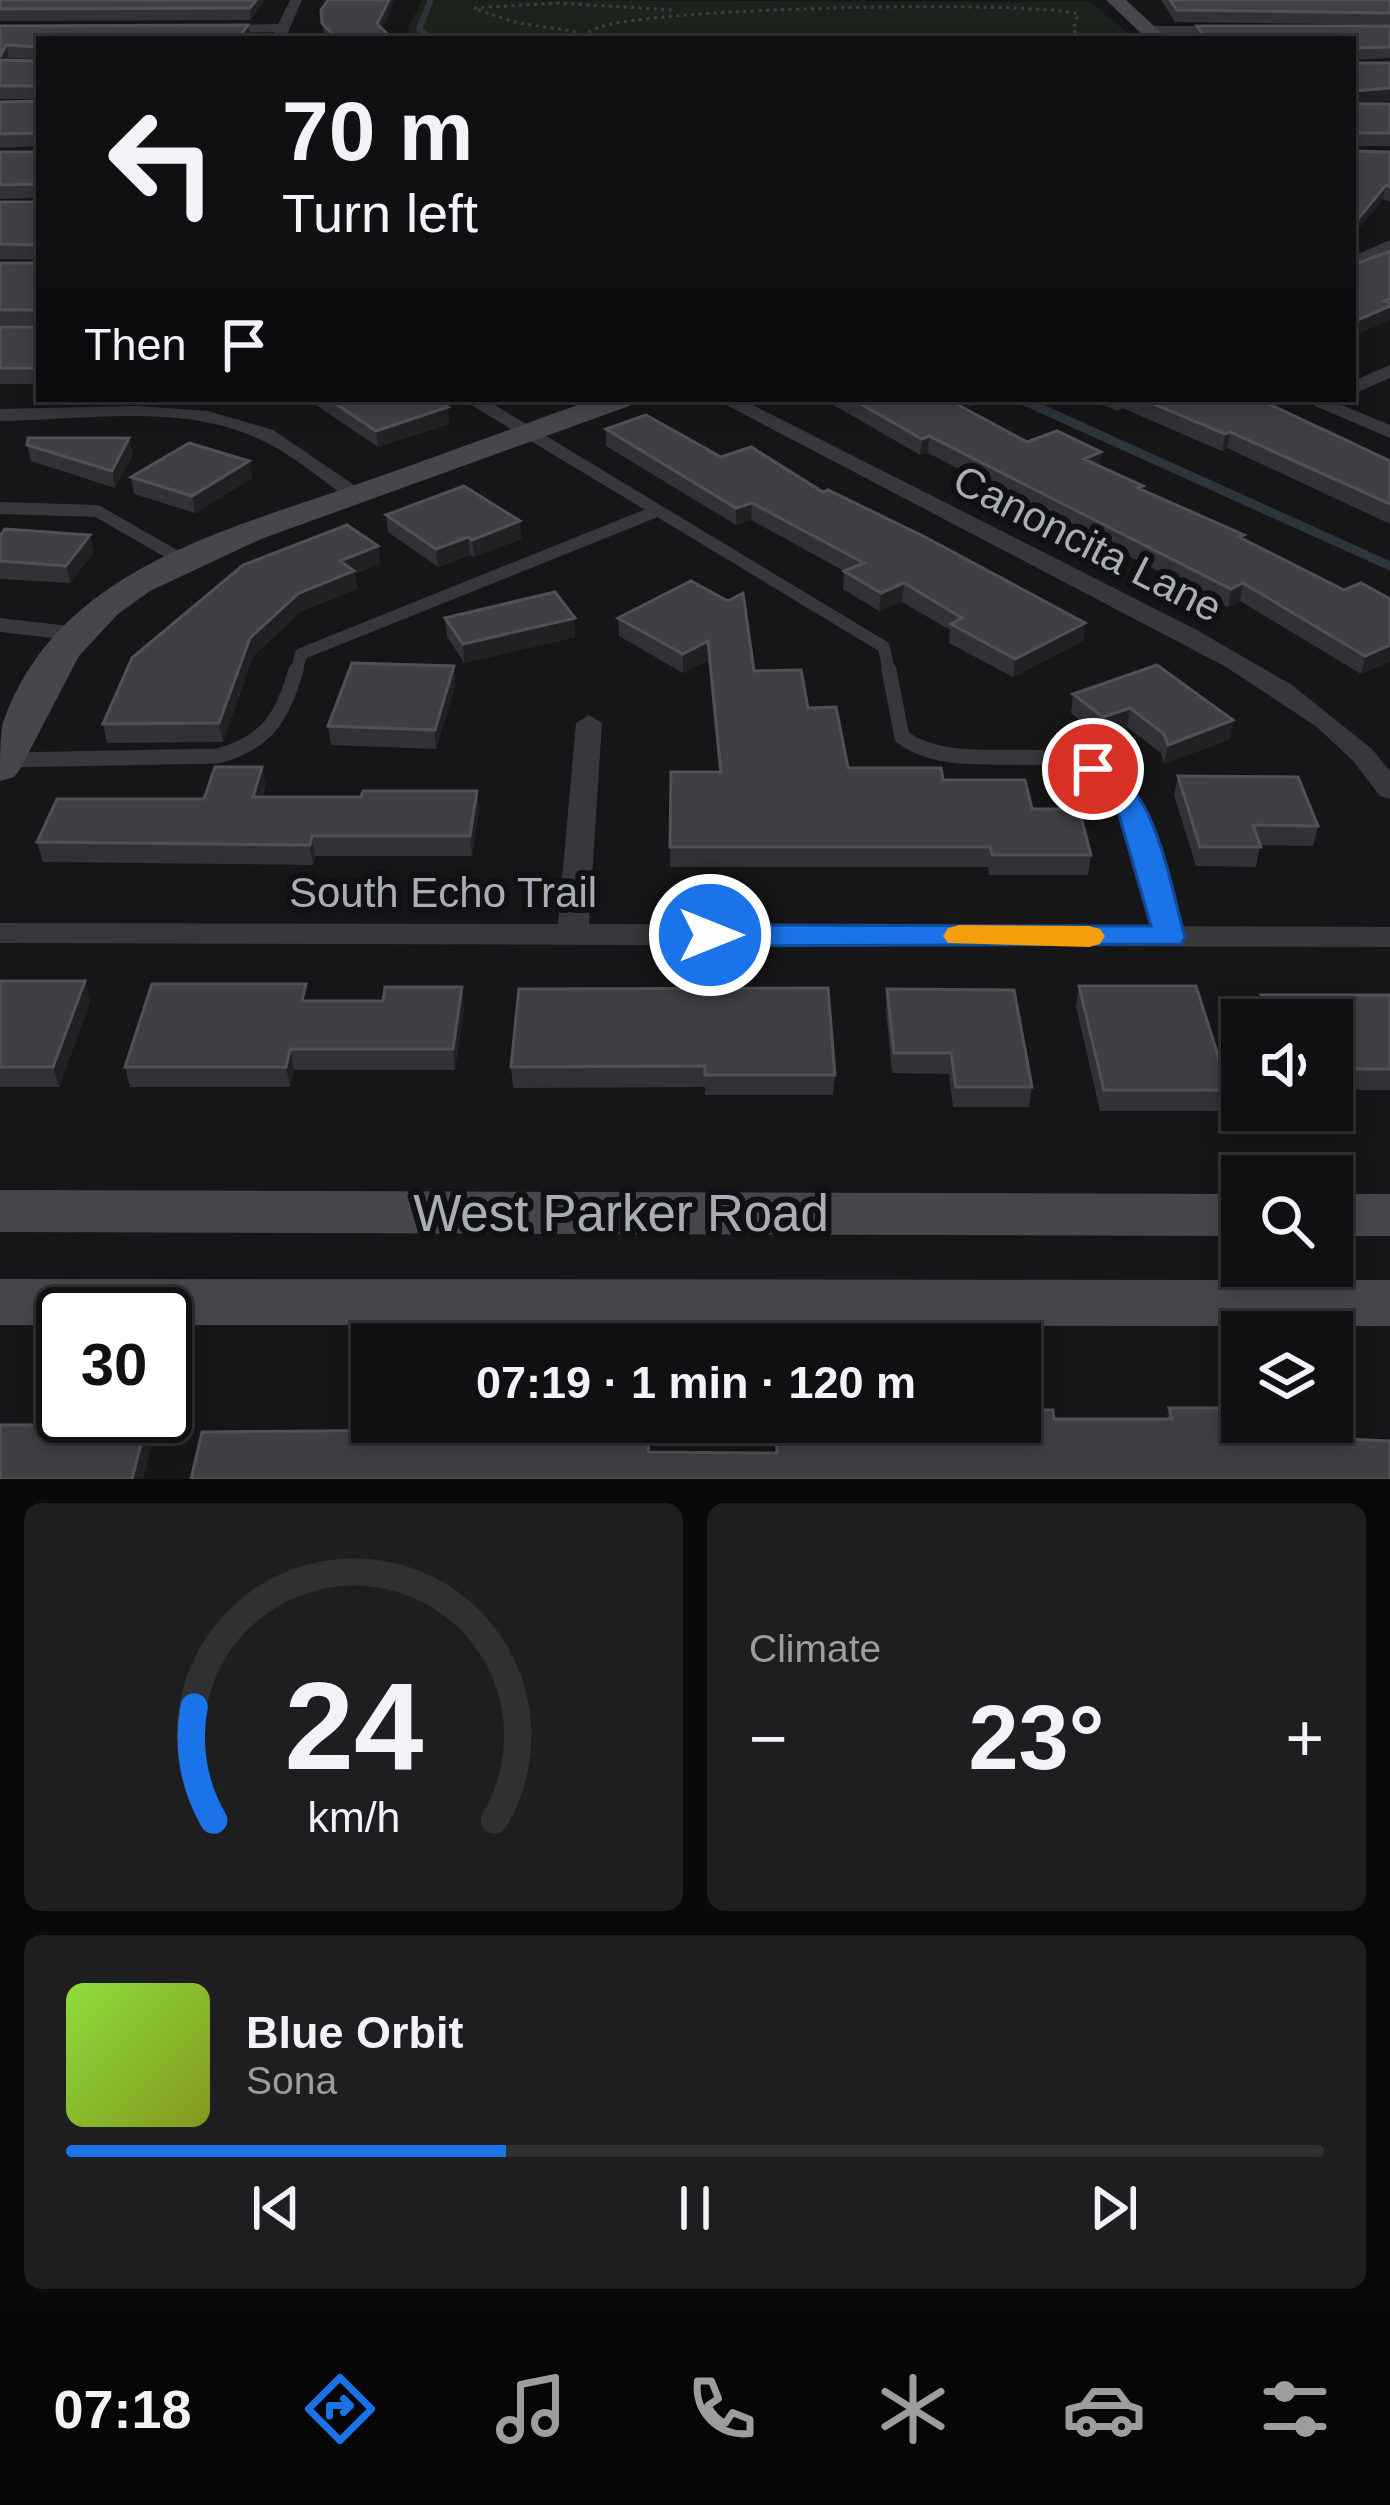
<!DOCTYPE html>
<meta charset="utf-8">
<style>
body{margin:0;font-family:Helvetica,sans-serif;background:#1e1e20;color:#f1f3f6;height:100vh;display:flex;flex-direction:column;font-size:45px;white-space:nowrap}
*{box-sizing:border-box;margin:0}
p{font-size:39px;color:#9c9d9f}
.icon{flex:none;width:66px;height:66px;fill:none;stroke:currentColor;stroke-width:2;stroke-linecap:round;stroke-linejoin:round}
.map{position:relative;height:1479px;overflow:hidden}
.sheet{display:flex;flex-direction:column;gap:24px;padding:24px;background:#09090a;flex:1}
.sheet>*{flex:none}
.guide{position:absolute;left:36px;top:36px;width:1320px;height:366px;border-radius:0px;box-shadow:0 6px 18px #0003,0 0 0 3px #303032;background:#101012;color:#f1f3f6;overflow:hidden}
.controls{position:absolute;left:1221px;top:999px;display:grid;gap:24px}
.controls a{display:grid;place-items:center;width:132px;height:132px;border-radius:0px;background:#101012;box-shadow:0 6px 18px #0003,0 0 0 3px #303032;font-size:60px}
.speed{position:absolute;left:36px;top:1287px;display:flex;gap:24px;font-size:60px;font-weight:700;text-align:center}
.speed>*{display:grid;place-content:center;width:156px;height:156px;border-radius:50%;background:#101012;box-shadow:0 6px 18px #0003,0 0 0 3px #303032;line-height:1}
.speed .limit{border:6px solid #111;border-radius:18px;background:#fff;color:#111}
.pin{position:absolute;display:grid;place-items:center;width:102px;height:102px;color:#fff;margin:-51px;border:6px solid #fff;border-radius:50%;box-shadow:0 3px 12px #0007}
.me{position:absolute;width:132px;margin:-66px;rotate:90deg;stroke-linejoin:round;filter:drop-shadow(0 0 9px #0008)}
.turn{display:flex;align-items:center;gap:42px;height:252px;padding:0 48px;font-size:54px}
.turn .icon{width:156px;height:156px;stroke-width:2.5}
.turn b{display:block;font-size:84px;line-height:102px}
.then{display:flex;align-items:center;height:114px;padding:0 48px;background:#0003;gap:24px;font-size:45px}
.big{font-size:90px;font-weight:600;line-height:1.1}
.sheet .widget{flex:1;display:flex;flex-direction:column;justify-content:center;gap:18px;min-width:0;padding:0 42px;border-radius:18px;background:#1e1e20}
.sheet .dial{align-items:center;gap:0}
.dial svg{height:312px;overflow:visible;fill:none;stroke:#303032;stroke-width:7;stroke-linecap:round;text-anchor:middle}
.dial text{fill:#f1f3f6;stroke:none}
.song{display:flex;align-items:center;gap:36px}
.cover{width:144px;height:144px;border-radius:18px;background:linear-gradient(135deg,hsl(90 70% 55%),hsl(70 70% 35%))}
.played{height:12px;border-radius:6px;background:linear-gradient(90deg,#1a73e8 35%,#303032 35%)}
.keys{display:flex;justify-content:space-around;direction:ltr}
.heat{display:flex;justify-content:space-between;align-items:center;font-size:66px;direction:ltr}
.sheet .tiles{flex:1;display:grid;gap:24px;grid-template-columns:1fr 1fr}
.widget:last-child{grid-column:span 2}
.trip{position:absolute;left:351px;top:1323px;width:690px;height:120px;border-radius:0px;background:#101012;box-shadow:0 6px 18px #0003,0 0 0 3px #303032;font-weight:600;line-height:120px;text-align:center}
.menu{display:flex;height:192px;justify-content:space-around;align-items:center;background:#060607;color:#9c9d9f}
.menu .icon{width:84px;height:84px}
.menu .active{color:#1a73e8}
.menu b{font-size:54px;color:#f1f3f6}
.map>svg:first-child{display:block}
.green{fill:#1c231d}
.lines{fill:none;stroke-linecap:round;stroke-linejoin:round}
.stream-far1{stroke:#2c353c;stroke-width:6}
.stream{stroke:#2c353c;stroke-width:9}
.path{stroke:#3d3f44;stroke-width:3;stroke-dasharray:3 4.5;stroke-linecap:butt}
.lane-far3{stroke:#37383d;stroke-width:8}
.lane-far2{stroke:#37383d;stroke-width:9}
.lane-far1{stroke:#37383d;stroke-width:12}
.lane{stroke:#37383d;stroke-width:15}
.street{fill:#37383d;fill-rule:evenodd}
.secondary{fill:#45474d;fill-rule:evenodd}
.wall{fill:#323236}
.shaded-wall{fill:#212124}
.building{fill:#3f3f44;stroke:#4f5156;stroke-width:3}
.route{fill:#1a73e8;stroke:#114b97;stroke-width:3}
.slow{fill:#f59e0b}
.labels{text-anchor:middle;stroke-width:12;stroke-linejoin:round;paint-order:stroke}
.street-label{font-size:42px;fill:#a8adb8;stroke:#111113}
.near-street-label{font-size:51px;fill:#a8adb8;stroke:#111113}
</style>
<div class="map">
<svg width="1390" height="1479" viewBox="0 0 1390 1479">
<rect width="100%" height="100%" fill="#161618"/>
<!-- green -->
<path class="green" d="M 422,0 L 1091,2 L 1135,39 L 417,39 L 407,30 Z"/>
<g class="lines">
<!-- stream-far1 -->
<path class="stream-far1" d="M 430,2 L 419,29 L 431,39"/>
<!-- stream -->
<path class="stream" d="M 1020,399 L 1390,566"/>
<!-- path -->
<path class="path" d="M 474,8 L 558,3 L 674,10
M 478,10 L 518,23 L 579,32
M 575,39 C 583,35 591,30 600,27 C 658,7 1031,0 1078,14 L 1073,30 L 1084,39"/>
<!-- lane-far3 -->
<path class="lane-far3" d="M 233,29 L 279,28
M 1152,30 L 1211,30"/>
<!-- lane-far2 -->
<path class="lane-far2" d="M 1353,261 L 1390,245"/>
<!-- lane-far1 -->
<path class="lane-far1" d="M 473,399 L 884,647 L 889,673
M 0,508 L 97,511 L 184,561
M 296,673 L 301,654 L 657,511"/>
<!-- lane -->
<path class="lane" d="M 889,670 L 902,737 C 963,782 1074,729 1121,787 C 1149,821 1158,895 1170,937
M 10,760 L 217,756 C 267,743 282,718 296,670"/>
<!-- street -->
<path class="street" d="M 290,0 L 302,0 L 285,39 L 271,39 Z
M 1390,365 L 1390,378 L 1353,394 L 1353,381 Z
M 715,399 L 741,399 L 1195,629 L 1292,685 L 1372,749 L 1390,771 L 1390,799 L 1380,796 L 1353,761 L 1317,727 L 1226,667 Z
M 1299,399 L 1327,399 L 1390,425 L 1390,438 Z
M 136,406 L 208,411 L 273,430 L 369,495 L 358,502 L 350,500 C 320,479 291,453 257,438 C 181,403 81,420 0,421 L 0,409 Z
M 0,618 L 78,627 L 90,634 L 78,641 L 0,632 Z
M 589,715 L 602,723 L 589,924 L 1390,927 L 1390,947 L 0,943 L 0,923 L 558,924 L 576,723 Z"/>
<!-- secondary -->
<path class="secondary" d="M 1106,0 L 1126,0 L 1168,39 L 1147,39 Z
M 594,399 L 637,399 L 632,405 L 261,539 L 150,591 L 118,614 L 79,656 L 20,769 L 14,777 L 0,781 C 0,764 0,742 2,726 C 53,573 217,533 352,486 C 433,458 513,428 594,399 Z
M 0,1190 L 1242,1194 L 1242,1236 L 0,1232 Z
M 1332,1194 L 1390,1194 L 1390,1236 L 1332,1236 Z
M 0,1279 L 1390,1280 L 1390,1326 L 165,1325 L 165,1314 L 63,1314 L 63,1325 L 0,1325 Z"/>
</g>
<!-- wall -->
<path class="wall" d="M 0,0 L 265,0 L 251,20 L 0,21 Z
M 328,0 L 395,0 L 382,28 L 393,39 L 327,39 L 324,35 L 321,10 Z
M 1161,0 L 1390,0 L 1390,25 L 1175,22 Z
M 248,25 L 250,36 L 248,39 L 39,39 L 39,59 L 9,58 L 8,60 L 39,61 L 39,99 L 0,99 L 0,26 Z
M 1197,26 L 1390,26 L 1390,58 L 1355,60 L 1355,63 L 1390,101 L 1354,103 L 1390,104 L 1390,146 L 1353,146 L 1353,39 L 1196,39 Z
M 39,101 L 39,146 L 0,148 L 0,102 Z
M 39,149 L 39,198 L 0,199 L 0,152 L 36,152 Z
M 1353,151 L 1390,152 L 1390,202 L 1383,199 L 1353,236 Z
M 39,200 L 39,384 L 0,384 L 0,327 L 37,327 L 39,325 L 0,326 L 0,263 L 36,263 L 39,260 L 0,259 L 0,202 L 37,202 Z
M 307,399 L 441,399 L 437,400 L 449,424 L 378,447 Z
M 818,399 L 961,399 L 960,407 L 1027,442 L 1101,452 L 1099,466 L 1143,486 L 1143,490 L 1244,535 L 1243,539 L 1344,590 L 1390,599 L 1361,674 L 1240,601 L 1228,607 L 928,453 L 920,455 L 837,407 Z
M 1088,399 L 1254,399 L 1390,461 L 1390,524 L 1227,448 L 1222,451 L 1122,408 L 1118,411 Z
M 606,429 L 721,457 L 823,492 L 1085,623 L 1083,641 L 1013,677 L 949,643 L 950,630 L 902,602 L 879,611 L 843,589 L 844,571 L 751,520 L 736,525 L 606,446 Z
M 129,438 L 133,455 L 115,488 L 31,461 L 27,445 Z
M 249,461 L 252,478 L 195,513 L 134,494 L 131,477 Z
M 386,515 L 520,521 L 521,539 L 474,557 L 470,555 L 438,567 L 388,532 Z
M 0,536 L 94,552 L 70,583 L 0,579 Z
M 378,546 L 380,563 L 355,574 L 357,589 L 302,611 L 253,656 L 223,742 L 107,743 L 103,724 Z
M 691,581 L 754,671 L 808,708 L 848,768 L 943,780 L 1032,809 L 1091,855 L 1088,875 L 989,875 L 988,867 L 670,867 L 671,772 L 719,772 L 708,660 L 683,673 L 619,636 L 618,618 Z
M 445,618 L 575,637 L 464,663 L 447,636 Z
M 454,666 L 455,685 L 436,749 L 331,745 L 328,726 Z
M 1073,694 L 1233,720 L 1230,739 L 1164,764 L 1161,753 L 1127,727 L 1100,736 L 1071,713 Z
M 1178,776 L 1318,826 L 1313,846 L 1260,845 L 1256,867 L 1196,866 L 1174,795 Z
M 266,786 L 262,797 L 361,797 L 477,791 L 479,810 L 472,856 L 315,856 L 313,865 L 43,862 L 37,842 L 204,799 Z
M 0,981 L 90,1002 L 59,1087 L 0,1087 Z
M 1079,986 L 1229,1090 L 1224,1111 L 1100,1111 L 1076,1006 Z
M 519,989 L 835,1075 L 833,1095 L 705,1095 L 705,1087 L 513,1088 L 511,1067 Z
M 887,989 L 1032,1087 L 1029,1107 L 953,1107 L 949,1074 L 892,1073 L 886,1010 Z
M 1261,995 L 1390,995 L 1390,1090 L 1332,1090 L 1332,1020 L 1258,1020 L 1256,1016 Z
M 309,1001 L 464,1007 L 455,1070 L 294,1070 L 290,1087 L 130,1087 L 125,1067 Z
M 1169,1408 L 1325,1438 L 191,1479 L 651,1422 L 650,1452 L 776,1453 L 775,1422 L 844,1422 L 845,1436 L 970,1436 L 971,1422 L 1020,1422 L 1054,1419 L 1167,1419 Z"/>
<!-- shaded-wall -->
<path class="shaded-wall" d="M 256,0 L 265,0 L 251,20 L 250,8 Z
M 389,0 L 395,0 L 378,36 L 377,24 Z
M 248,25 L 250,36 L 248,39 L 238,39 Z
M 6,45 L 9,58 L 1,72 L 0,57 Z
M 1390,88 L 1390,101 L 1353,103 L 1353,91 Z
M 1386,185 L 1383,199 L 1353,236 L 1353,225 Z
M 1390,299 L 1390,320 L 1353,336 L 1353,322 Z
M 945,399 L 961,399 L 960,410 Z
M 968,399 L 992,399 L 967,408 Z
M 448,407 L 449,424 L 378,447 L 376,431 Z
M 1230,432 L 1227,448 L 1222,451 L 1225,434 Z
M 929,436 L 928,453 L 920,455 L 922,439 Z
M 129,438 L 133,455 L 115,488 L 112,471 Z
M 1101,452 L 1099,469 L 1084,459 Z
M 249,461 L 252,478 L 195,513 L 192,496 Z
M 752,503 L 751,520 L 736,525 L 736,508 Z
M 520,521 L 521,539 L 474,557 L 472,540 Z
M 90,535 L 94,552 L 70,583 L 66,566 Z
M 468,537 L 470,555 L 438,567 L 436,549 Z
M 378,546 L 380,563 L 355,574 L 357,589 L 302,611 L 253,656 L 223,742 L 219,723 L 250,638 L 299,593 L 340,561 Z
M 904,583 L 902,602 L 879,611 L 881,593 Z
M 1243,583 L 1240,601 L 1228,607 L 1231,589 Z
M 575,618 L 575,637 L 464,663 L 463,644 Z
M 1085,623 L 1083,641 L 1013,677 L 1015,659 Z
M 708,641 L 708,660 L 683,673 L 683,654 Z
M 1390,645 L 1390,662 L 1361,674 L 1365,656 Z
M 454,666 L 455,685 L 436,749 L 435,730 Z
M 1130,708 L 1127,727 L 1100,736 L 1103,717 Z
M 1233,720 L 1230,739 L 1164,764 L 1168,745 Z
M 262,767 L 266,786 L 256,816 L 253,797 Z
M 477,791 L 479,810 L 472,856 L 470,836 Z
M 312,836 L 315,856 L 313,865 L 310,845 Z
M 85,981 L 90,1002 L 59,1087 L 53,1067 Z
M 462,987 L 464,1007 L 455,1070 L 453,1049 Z
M 290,1049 L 294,1070 L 290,1087 L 286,1067 Z
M 146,1425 L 152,1446 L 143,1479 L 132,1479 Z"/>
<!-- building -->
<path class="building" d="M 0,0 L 256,0 L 250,8 L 0,9 Z
M 328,0 L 389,0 L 377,24 L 393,39 L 337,39 L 322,23 L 321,10 Z
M 1170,0 L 1390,0 L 1390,13 L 1177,10 Z
M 248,25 L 238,39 L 39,39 L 39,47 L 6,45 L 0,57 L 0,26 Z
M 1197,26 L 1390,26 L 1390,47 L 1353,48 L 1353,39 L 1207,39 Z
M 1353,51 L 1355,63 L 1390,63 L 1390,88 L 1353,91 Z
M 0,60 L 39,61 L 39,88 L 38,86 L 0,86 Z
M 39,101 L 39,142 L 36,133 L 0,134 L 0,102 Z
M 1353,103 L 1356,104 L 1390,104 L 1390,133 L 1356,133 L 1353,136 Z
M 39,149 L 39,187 L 37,184 L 0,185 L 0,152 L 36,152 Z
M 1353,151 L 1390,152 L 1390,187 L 1386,185 L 1353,225 Z
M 39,200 L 39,245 L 0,244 L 0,202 L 37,202 Z
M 1390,251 L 1390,299 L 1385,301 L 1390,303 L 1390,306 L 1353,322 L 1353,265 Z
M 39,260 L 39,313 L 37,310 L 0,310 L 0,263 L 36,263 Z
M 39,325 L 39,368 L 0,368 L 0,327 L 37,327 Z
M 329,399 L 435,399 L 448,407 L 376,431 Z
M 852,399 L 947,399 L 1027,442 L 1057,431 L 1101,452 L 1084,459 L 1143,486 L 1138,488 L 1244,535 L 1239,537 L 1344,590 L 1361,583 L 1390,599 L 1390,645 L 1365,656 L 1243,583 L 1231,589 L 929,436 L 922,439 Z
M 1142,399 L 1254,399 L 1275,407 L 1390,461 L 1390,504 L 1230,432 L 1225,434 Z
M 646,415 L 721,457 L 751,447 L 823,492 L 828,490 L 925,537 L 1085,623 L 1015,659 L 951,624 L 962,618 L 904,583 L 881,593 L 844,571 L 864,563 L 752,503 L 736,508 L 606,429 Z
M 28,438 L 129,438 L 112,471 L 27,445 Z
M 189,443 L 249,461 L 192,496 L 131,477 Z
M 464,486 L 520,521 L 472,540 L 468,537 L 436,549 L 386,515 Z
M 347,525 L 378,546 L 340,561 L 354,571 L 299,593 L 250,638 L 219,723 L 103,724 L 132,658 L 243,565 Z
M 5,529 L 90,535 L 66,566 L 0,561 L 0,536 Z
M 691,581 L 728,601 L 743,593 L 754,671 L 801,670 L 808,708 L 836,707 L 848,768 L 941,768 L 943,780 L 1025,780 L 1032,809 L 1079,809 L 1091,855 L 992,855 L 990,847 L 670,847 L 671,772 L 721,772 L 708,641 L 683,654 L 618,618 Z
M 555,592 L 575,618 L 463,644 L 445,618 Z
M 352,663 L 454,666 L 435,730 L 328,726 Z
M 1157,665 L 1233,720 L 1168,745 L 1164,734 L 1130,708 L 1103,717 L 1073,694 Z
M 215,767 L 262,767 L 253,797 L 361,797 L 363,791 L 477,791 L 470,836 L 312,836 L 310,845 L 37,842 L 57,799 L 204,799 Z
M 1178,776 L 1298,777 L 1318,826 L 1253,825 L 1261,847 L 1200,847 Z
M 0,981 L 85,981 L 53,1067 L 0,1067 Z
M 152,984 L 306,984 L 302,1001 L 383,1001 L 385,987 L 462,987 L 453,1049 L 290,1049 L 286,1067 L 125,1067 Z
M 1079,986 L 1196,986 L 1229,1090 L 1104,1090 Z
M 828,988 L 835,1075 L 705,1075 L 705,1066 L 511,1067 L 519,989 Z
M 887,989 L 1014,990 L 1032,1087 L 956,1087 L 951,1053 L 894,1053 Z
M 1261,995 L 1390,995 L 1390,1069 L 1332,1069 L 1332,1020 L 1270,1020 Z
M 1169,1408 L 1242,1408 L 1242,1422 L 1320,1422 L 1325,1438 L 1390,1441 L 1390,1479 L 191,1479 L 202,1432 L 586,1429 L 586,1422 L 650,1422 L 648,1452 L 777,1453 L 776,1422 L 844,1422 L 845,1436 L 976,1436 L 974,1422 L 1020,1422 L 1020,1410 L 1053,1410 L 1054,1419 L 1172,1419 Z
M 0,1425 L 146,1425 L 132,1479 L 0,1479 Z"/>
<!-- route -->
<path class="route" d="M 1093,760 C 1155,776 1169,882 1185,937 L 1181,944 L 710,946 L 699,943 L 695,935 L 699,928 L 710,925 L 1151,926 L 1117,808 L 1108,789 L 1079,769 Z"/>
<!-- slow -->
<path class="slow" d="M 959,925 L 1089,926 L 1100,929 L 1105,936 L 1100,944 L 1089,947 L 948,943 L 943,936 L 948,928 Z"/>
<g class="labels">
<!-- street labels -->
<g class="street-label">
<text transform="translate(1088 543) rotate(27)" y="15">Canoncita Lane</text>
<text x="443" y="907">South Echo Trail</text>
</g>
<!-- near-street labels -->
<g class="near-street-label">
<text x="621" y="1231">West Parker Road</text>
</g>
</g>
</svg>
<div class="controls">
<a><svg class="icon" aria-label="sound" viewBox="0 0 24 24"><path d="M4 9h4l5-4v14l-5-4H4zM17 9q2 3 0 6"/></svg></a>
<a><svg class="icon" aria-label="search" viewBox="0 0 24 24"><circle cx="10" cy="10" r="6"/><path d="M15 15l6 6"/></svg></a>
<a><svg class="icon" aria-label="layers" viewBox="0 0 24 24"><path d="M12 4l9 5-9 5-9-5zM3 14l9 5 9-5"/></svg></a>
</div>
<div class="speed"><div class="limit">30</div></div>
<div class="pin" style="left:1093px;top:769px;background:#d93025"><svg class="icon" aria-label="arrive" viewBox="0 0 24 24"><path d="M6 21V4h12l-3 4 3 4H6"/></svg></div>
<svg class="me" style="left:710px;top:935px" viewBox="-20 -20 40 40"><circle r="17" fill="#1a73e8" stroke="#fff" stroke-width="3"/><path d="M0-11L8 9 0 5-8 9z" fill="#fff"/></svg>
<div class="trip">07:19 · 1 min · 120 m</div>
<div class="guide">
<div class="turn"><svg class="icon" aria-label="left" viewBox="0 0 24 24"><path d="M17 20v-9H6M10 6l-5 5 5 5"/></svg><div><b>70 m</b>Turn left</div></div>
<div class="then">Then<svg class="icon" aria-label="arrive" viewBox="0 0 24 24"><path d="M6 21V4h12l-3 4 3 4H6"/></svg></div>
</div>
</div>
<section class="sheet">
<div class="tiles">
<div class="widget dial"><svg viewBox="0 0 100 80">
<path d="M14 69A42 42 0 1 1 86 69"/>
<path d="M14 69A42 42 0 0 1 9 40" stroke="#1a73e8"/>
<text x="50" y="56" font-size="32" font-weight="700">24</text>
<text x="50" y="72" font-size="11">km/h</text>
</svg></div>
<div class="widget"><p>Climate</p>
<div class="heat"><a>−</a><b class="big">23°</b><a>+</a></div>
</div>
<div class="widget">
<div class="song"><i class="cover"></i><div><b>Blue Orbit</b><p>Sona</p></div></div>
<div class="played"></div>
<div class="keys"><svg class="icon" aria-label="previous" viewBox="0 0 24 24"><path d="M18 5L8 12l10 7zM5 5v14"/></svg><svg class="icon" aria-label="pause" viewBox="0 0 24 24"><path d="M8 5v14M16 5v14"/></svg><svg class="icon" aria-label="next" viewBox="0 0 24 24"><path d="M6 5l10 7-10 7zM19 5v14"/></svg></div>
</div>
</div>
</section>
<nav class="menu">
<b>07:18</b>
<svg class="icon active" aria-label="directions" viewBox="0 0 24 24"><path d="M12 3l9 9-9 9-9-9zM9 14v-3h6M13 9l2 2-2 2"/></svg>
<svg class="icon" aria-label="music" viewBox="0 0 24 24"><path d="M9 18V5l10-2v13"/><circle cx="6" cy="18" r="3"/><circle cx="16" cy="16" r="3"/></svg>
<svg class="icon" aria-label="phone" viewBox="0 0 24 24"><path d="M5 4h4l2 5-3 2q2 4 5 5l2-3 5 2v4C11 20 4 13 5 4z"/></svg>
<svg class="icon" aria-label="climate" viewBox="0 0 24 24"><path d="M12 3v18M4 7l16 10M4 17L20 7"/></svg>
<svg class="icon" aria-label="car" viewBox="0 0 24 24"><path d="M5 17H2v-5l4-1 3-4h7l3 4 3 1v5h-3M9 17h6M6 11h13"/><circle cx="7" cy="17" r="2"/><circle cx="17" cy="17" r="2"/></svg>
<svg class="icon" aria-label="filters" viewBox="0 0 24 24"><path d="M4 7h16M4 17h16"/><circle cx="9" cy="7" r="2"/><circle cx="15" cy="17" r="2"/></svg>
</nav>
